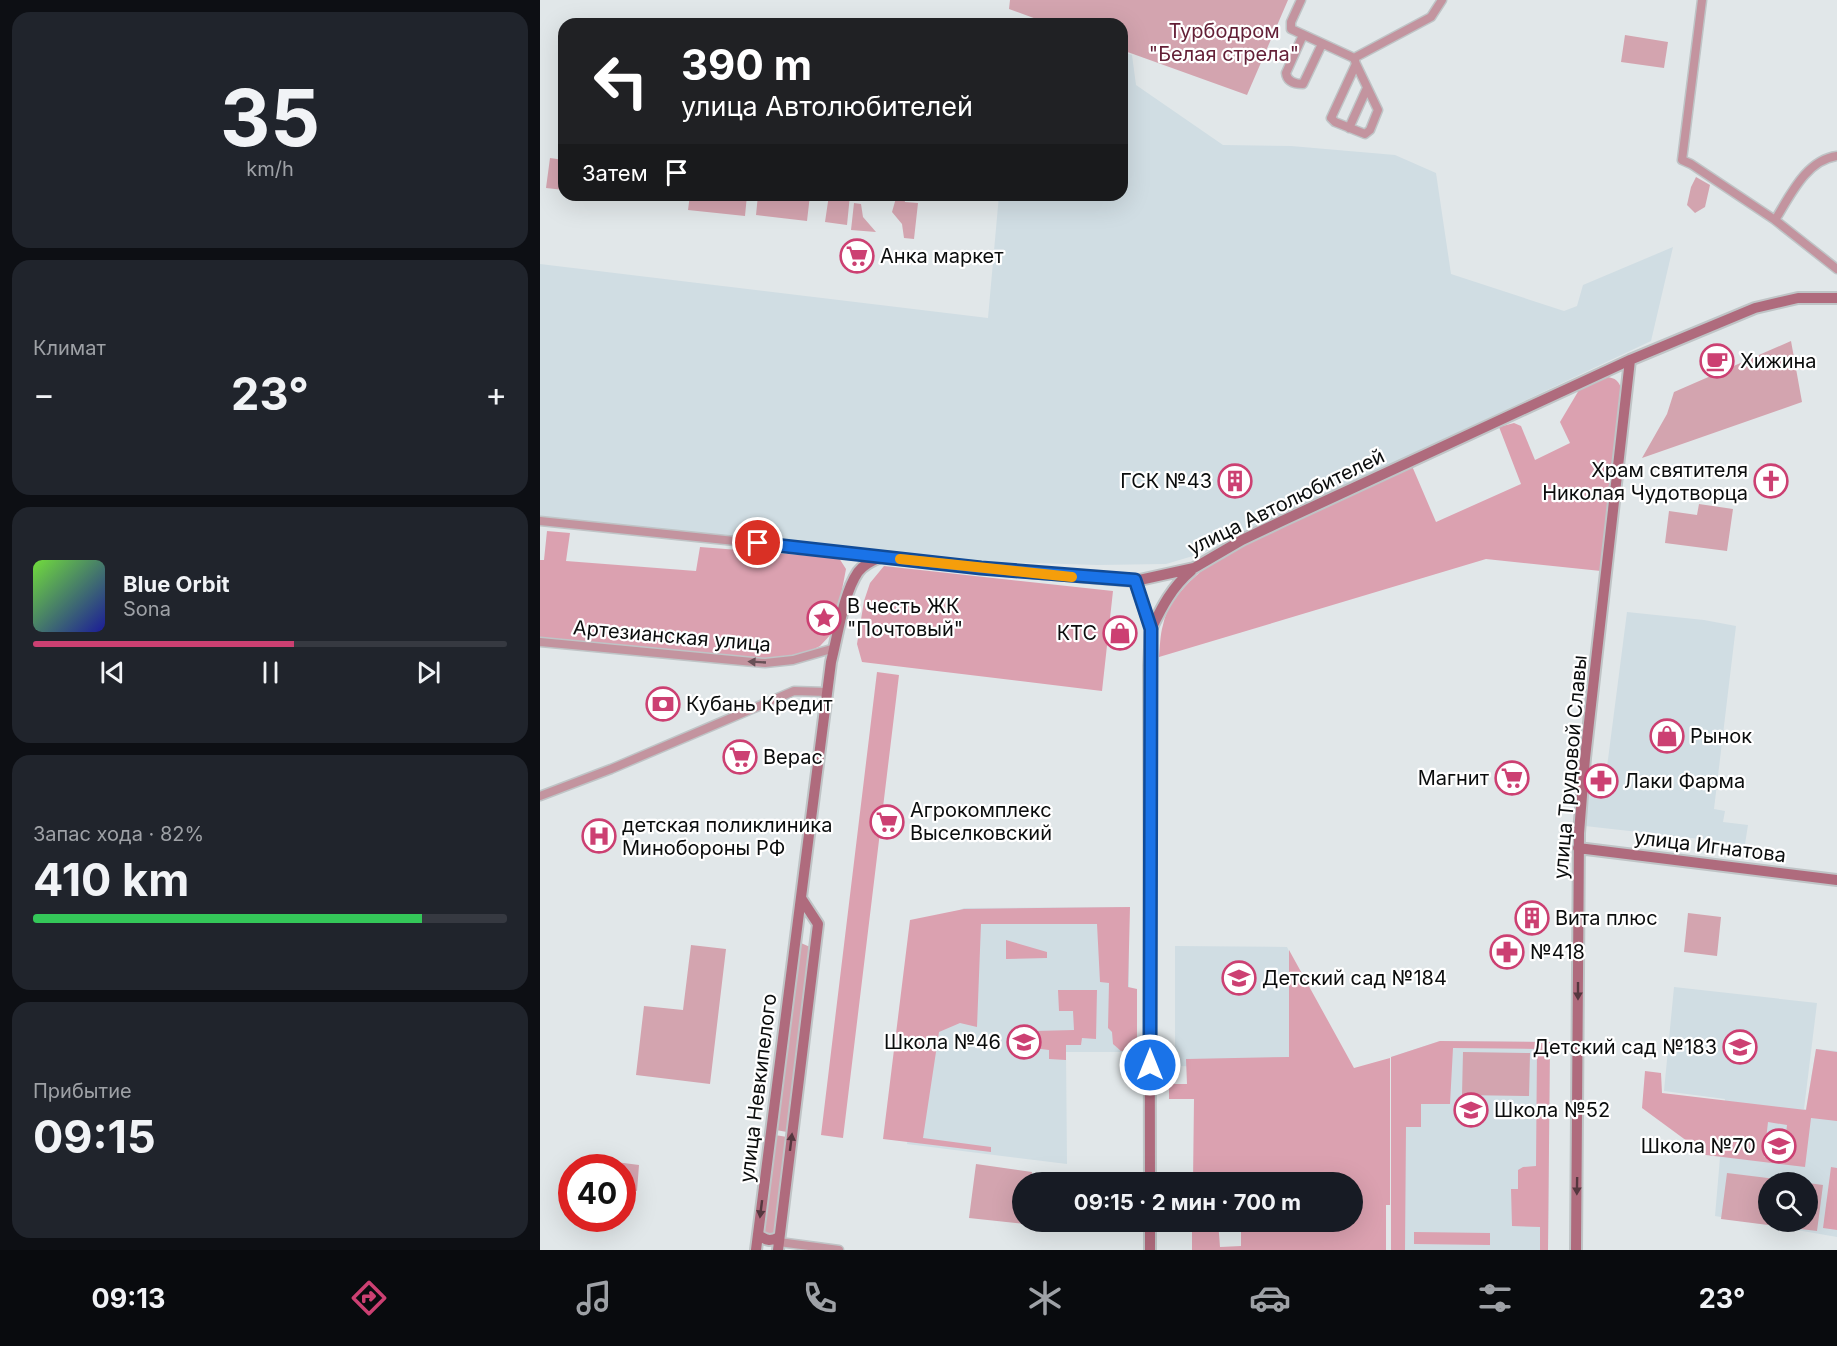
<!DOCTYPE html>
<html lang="ru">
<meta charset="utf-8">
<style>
body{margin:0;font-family:Inter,sans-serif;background:#20242c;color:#f1f3f6;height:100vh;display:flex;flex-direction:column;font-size:22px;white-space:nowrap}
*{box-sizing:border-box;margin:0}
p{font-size:20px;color:#9ea1a6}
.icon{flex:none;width:33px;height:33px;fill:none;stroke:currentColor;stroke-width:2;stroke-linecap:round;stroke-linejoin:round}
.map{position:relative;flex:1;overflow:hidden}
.side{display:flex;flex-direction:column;gap:12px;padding:12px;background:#0d0f14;width:540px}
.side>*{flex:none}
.hud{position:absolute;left:18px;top:18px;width:570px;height:183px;border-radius:18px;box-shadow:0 6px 24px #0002;background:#202124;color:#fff;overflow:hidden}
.buttons{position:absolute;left:1218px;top:1172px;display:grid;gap:12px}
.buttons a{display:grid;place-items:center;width:60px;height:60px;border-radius:50%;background:#171b24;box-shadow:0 6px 24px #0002;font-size:30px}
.speed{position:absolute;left:18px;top:1154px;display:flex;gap:12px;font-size:30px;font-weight:700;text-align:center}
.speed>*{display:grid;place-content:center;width:78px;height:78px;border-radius:50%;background:#171b24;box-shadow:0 6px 24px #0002;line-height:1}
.speed .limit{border:9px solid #d22;background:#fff;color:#111}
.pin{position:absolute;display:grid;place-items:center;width:51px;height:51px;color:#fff;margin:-26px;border:3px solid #fff;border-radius:50%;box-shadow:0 2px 6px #0007}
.me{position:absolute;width:66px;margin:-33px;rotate:0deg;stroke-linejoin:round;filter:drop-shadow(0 0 4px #0008)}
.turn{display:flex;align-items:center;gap:21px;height:126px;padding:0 24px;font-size:27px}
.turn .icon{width:78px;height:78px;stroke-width:2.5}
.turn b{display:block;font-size:42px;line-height:51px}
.then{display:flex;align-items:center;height:57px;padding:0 24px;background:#0003;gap:12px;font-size:22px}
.big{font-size:45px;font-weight:700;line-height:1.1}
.side .tile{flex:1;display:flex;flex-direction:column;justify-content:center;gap:9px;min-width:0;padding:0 21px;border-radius:18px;background:#20242c}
.side .dial{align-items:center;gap:0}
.dial b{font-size:78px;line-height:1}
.song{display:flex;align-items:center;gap:18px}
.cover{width:72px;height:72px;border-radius:9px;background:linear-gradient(135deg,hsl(100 70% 55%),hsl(240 70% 35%))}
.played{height:6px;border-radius:3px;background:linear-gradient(90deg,#cc4072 55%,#363941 55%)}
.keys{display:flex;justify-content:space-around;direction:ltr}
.heat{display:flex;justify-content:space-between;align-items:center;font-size:33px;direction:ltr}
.charge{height:9px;border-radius:4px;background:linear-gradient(90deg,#34c759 82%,#363941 0)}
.trip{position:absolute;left:472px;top:1172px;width:351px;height:60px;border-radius:30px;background:#171b24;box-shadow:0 6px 24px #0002;font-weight:700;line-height:60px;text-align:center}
.tabs{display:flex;height:96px;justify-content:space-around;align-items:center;background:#090b0e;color:#9ea1a6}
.tabs .icon{width:42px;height:42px}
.tabs .active{color:#cc4072}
.tabs b{font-size:27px;color:#f1f3f6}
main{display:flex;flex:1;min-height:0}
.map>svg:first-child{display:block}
.built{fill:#d0dde3;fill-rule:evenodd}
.green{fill:#d3a4af}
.forest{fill:#dba1b0;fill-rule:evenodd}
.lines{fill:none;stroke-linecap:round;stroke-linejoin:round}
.street-casing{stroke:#bfc4c6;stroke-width:11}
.secondary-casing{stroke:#bfc4c6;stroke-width:14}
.street{stroke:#c3949f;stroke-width:8}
.secondary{stroke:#af6b7d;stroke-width:10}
.oneway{fill:#675056}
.oneway2{fill:#55373f}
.route-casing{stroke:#114b97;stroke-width:15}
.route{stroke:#1a73e8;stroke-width:10}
.slow{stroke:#f59e0b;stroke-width:10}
.labels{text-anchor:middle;stroke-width:4.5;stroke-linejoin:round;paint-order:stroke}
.park-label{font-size:20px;fill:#631f36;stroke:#fff}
.poi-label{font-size:20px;fill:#0b0d0d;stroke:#fff;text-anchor:start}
.street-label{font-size:20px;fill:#0b0d0d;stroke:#fff}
</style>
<main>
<section class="side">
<div class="tile dial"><b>35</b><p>km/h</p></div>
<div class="tile"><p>Климат</p>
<div class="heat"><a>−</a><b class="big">23°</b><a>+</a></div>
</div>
<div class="tile">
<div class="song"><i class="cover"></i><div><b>Blue Orbit</b><p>Sona</p></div></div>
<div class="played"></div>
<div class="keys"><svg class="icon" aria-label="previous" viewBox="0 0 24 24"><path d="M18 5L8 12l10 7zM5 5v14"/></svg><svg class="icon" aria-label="pause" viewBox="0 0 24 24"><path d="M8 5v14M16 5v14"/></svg><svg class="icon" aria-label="next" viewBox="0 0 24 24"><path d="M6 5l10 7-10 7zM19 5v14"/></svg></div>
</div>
<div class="tile"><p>Запас хода · 82%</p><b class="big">410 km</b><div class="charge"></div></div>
<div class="tile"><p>Прибытие</p><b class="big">09:15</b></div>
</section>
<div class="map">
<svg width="1297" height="1250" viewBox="0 0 1297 1250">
<rect width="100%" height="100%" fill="#e1e7e9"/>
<!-- built -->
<path class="built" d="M 582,52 L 592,55 L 596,85 L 683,145 L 751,146 L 855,155 L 896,173 L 911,274 L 1024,311 L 1037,306 L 1043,285 L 1133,247 L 1111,341 L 663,553 L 626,564 L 557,565 L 433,561 L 0,517 L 0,264 L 448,318 L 459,195 L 582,195 Z
M 1087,612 L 1164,620 L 1196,626 L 1174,809 L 1185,811 L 1183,822 L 1208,825 L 1205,844 L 1045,826 L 1053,766 L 1067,767 Z
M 581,907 L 581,915 L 589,915 L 589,1052 L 526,1052 L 527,1164 L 367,1144 L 394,923 L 424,908 Z
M 635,946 L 747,947 L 778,1010 L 778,1069 L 635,1066 Z
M 1134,987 L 1277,1003 L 1264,1109 L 1266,1109 L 1276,1049 L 1297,1051 L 1297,1237 L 1175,1216 L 1185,1099 L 1124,1091 ZM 1228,1182 L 1268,1182 L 1268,1221 L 1228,1221 Z
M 900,1041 L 1010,1042 L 1008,1250 L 851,1250 L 851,1057 Z"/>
<!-- green -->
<path class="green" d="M 470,0 L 748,0 L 707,95 L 582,50 L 582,24 L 510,24 L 469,9 Z
M 1085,35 L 1128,42 L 1124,68 L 1081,62 Z
M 10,158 L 24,160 L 24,190 L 6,188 Z
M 1156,177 L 1170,185 L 1165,207 L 1155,213 L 1147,205 L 1151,187 Z
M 150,195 L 207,195 L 205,216 L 148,210 Z
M 218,195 L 270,195 L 267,221 L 216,215 Z
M 289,195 L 310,195 L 307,225 L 285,222 Z
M 360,196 L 363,196 L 365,202 L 378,203 L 374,239 L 364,238 L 362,224 L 352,212 L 356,198 Z
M 314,203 L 321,204 L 323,217 L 336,232 L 311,230 Z
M 1251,341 L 1262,402 L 1102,458 L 1127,414 L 1134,392 Z
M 1159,504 L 1193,509 L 1187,551 L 1125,543 L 1129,511 L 1157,515 Z
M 1148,913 L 1181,917 L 1177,956 L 1144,952 Z
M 261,943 L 270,947 L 247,1132 L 236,1130 L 258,945 Z
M 151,945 L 186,949 L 170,1084 L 96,1075 L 104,1006 L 143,1010 Z
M 923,1052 L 990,1053 L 989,1096 L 922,1095 Z
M 235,1135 L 247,1137 L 235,1236 L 224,1234 Z
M 53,1159 L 99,1165 L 97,1191 L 83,1190 L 82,1167 L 52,1167 Z
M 436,1164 L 492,1172 L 491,1182 L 483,1182 L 483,1221 L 486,1221 L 485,1224 L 429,1218 Z
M 1187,1173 L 1261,1182 L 1228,1182 L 1228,1221 L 1268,1221 L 1268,1183 L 1283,1185 L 1277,1231 L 1181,1219 Z"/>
<!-- forest -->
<path class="forest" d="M 1068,377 C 1079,379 1080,384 1083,395 L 1061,571 L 946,559 L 619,657 C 620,647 620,635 623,625 C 630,590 674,559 703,543 L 872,466 L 896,522 L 981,484 L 959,427 L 974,423 L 981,426 L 995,460 L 1030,443 L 1020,422 L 1039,390 Z
M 7,531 L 30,533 L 26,561 L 156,571 L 160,547 L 299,558 L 306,569 L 294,631 L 280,646 L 253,660 L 211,662 L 0,638 L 0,560 L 4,560 Z
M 344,566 L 573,591 L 562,691 L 322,662 L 317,644 L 324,601 L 330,583 Z
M 337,672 L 359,675 L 303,1138 L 281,1135 Z
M 590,907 L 588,987 L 597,989 L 597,1051 L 581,1051 L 573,1044 L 572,1032 L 568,1028 L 569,983 L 560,982 L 557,924 L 441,924 L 437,1027 L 420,1023 L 399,1032 L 383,1138 L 451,1147 L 451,1152 L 343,1139 L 370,920 L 424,909 Z
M 466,940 L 507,952 L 507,958 L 466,959 Z
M 749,950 L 814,1068 L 850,1058 L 850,1205 L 846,1205 L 846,1250 L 652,1250 L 652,1221 L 678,1221 L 680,1247 L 701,1246 L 701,1221 L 813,1221 L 813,1182 L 653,1182 L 654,1099 L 629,1099 L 629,1084 L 647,1084 L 646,1059 L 749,1057 Z
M 518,990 L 557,990 L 556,1039 L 542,1038 L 541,1045 L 526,1045 L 526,1060 L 509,1059 L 509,1050 L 493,1048 L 495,1031 L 534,1030 L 533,1011 L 519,1011 Z
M 900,1041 L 1010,1042 L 1008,1250 L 1000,1250 L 1000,1227 L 972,1226 L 971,1189 L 978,1189 L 978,1170 L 983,1167 L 996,1166 L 997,1049 L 913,1048 L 910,1104 L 881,1104 L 881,1127 L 866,1127 L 865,1250 L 851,1250 L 851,1057 Z
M 1276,1049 L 1297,1052 L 1297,1121 L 1271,1118 L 1265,1167 L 1166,1155 L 1102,1108 L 1105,1071 L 1121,1073 L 1122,1093 L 1266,1110 ZM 1228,1122 L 1247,1125 L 1243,1159 L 1224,1157 Z
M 1291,1167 L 1297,1168 L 1297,1230 L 1283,1228 Z
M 874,1232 L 950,1233 L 950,1245 L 874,1244 Z"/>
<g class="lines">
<!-- street casing -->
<g class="street-casing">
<path id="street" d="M 761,0 L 751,22 L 751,29 L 814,58
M 1162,0 L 1142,160 L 1151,164 L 1235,220 L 1297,269
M 763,35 L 746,73 C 747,82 755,84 763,84 L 782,44
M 816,64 L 838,110 L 830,130 L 825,134 L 795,122 L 791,118 L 816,64 L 814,58 L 891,17 L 902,0
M 809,128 L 827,88
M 1235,220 C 1250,196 1266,160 1297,156
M 0,521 L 341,556
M 0,642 L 225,663 L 253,660 L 295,648
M 0,796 L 71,769 L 254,691 L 287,692
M 239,1242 L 299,1250"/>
</g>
<!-- secondary casing -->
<g class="secondary-casing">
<path id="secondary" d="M 595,581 L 611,629 L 609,666 L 610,1182
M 611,629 C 622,607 632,587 651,571
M 1038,848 L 1297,880
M 610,1221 L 610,1250
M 218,1235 C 226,1240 230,1242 239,1237
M 216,1250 L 291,662 C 298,635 303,594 318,572 C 324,564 333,560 341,557 L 441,568 L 595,581 L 654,568 L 702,540 L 742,521 L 1090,360 L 1215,308 L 1258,298 L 1297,298
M 238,1250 L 278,924 L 261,898
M 1036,1250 L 1039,833 L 1045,758 L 1090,360"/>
</g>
<!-- street -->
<use href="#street" class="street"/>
<!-- secondary -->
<use href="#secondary" class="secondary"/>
</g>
<!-- one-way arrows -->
<defs><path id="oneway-solid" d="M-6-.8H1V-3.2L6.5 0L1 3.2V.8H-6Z" transform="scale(1.5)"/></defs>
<use class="oneway" href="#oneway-solid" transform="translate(217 662) rotate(-177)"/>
<g class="oneway2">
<use href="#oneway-solid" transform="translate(1038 991) rotate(90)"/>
<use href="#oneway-solid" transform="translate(251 1142) rotate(-83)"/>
<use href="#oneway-solid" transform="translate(1037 1186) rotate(91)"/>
<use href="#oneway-solid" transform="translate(221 1209) rotate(97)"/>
</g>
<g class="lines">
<!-- route casing -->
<g class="route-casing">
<path id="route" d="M 218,543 L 441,568 L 595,580 L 611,629 L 610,1065"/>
</g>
<!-- route -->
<use href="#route" class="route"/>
<!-- slow -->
<path class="slow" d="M 360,559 L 532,577"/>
</g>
<!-- icons -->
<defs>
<g id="supermarket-ring" transform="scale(1.725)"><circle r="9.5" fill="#fff" stroke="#cc4072" stroke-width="1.5"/><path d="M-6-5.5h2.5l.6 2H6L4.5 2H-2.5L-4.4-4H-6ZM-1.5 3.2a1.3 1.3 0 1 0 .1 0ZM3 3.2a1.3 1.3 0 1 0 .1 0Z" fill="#cc4072"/></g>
<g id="cafe-ring" transform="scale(1.725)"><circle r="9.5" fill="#fff" stroke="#cc4072" stroke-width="1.5"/><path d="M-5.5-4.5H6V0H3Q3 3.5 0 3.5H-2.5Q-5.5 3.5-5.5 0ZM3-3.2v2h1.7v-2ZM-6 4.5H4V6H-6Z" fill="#cc4072"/></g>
<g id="building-ring" transform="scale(1.725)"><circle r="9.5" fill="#fff" stroke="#cc4072" stroke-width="1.5"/><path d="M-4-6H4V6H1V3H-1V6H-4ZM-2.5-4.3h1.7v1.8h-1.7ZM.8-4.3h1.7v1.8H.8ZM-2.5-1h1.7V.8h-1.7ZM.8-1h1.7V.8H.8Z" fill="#cc4072"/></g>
<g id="church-ring" transform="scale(1.725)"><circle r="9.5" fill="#fff" stroke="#cc4072" stroke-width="1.5"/><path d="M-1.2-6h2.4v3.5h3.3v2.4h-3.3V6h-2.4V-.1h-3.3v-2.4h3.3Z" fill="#cc4072"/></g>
<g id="sight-ring" transform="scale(1.725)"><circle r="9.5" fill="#fff" stroke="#cc4072" stroke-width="1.5"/><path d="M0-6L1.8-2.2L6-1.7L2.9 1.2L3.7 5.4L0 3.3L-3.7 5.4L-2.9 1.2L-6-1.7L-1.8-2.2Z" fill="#cc4072"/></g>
<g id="shop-ring" transform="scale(1.725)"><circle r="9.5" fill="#fff" stroke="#cc4072" stroke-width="1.5"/><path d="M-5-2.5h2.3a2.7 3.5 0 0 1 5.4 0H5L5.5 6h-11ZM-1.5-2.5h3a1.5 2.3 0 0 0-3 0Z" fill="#cc4072"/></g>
<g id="bank-ring" transform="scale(1.725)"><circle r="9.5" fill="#fff" stroke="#cc4072" stroke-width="1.5"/><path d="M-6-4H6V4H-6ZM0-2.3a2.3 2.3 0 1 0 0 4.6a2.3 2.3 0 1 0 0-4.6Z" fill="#cc4072"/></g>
<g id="pharmacy-ring" transform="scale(1.725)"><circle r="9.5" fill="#fff" stroke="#cc4072" stroke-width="1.5"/><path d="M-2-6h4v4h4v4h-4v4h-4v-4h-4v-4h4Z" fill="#cc4072"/></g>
<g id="hospital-ring" transform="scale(1.725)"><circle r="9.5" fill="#fff" stroke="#cc4072" stroke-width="1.5"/><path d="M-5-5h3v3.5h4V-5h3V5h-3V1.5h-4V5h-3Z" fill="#cc4072"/></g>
<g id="school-ring" transform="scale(1.725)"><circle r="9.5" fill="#fff" stroke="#cc4072" stroke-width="1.5"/><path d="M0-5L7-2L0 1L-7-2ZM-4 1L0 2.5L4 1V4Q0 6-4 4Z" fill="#cc4072"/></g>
</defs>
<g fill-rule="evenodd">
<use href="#supermarket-ring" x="317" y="256"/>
<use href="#cafe-ring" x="1177" y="361"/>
<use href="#building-ring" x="695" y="481"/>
<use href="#church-ring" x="1231" y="481"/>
<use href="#sight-ring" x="284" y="618"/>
<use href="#shop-ring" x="580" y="633"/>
<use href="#bank-ring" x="123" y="704"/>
<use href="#shop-ring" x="1127" y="736"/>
<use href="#supermarket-ring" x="200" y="757"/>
<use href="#supermarket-ring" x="972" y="778"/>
<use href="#pharmacy-ring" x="1061" y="781"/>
<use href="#supermarket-ring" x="347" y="822"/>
<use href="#hospital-ring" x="59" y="836"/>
<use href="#building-ring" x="992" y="918"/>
<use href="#pharmacy-ring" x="967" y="952"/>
<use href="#school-ring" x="699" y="978"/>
<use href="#school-ring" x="484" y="1042"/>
<use href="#school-ring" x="1200" y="1047"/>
<use href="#school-ring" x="931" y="1110"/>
<use href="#school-ring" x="1239" y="1146"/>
</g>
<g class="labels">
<!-- park labels -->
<g class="park-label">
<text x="684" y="38">Турбодром<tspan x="684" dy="23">"Белая стрела"</tspan></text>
</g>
<!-- poi labels -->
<g class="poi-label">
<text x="340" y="263">Анка маркет</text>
<text x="1200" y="368">Хижина</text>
<text x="1208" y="477" text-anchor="end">Храм святителя<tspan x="1208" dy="23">Николая Чудотворца</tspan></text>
<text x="672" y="488" text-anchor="end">ГСК №43</text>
<text x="307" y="613">В честь ЖК<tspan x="307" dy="23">"Почтовый"</tspan></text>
<text x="557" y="640" text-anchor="end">КТС</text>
<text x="146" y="711">Кубань Кредит</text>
<text x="1150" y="743">Рынок</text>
<text x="223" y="764">Верас</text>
<text x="949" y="785" text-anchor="end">Магнит</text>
<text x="1084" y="788">Лаки Фарма</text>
<text x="370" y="817">Агрокомплекс<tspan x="370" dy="23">Выселковский</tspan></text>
<text x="82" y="832">детская поликлиника<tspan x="82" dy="23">Минобороны РФ</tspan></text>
<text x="1015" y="925">Вита плюс</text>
<text x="990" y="959">№418</text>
<text x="722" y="985">Детский сад №184</text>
<text x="461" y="1049" text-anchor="end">Школа №46</text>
<text x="1177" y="1054" text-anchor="end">Детский сад №183</text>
<text x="954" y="1117">Школа №52</text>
<text x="1216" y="1153" text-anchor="end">Школа №70</text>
</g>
<!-- street labels -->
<g class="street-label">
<text transform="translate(746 502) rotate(-26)" y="7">улица Автолюбителей</text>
<text transform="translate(132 636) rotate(5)" y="7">Артезианская улица</text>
<text transform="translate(1030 767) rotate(-85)" y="7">улица Трудовой Славы</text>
<text transform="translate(1170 846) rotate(7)" y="7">улица Игнатова</text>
<text transform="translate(218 1088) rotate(-83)" y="7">улица Невкипелого</text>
</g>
</g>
</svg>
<div class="buttons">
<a><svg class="icon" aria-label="search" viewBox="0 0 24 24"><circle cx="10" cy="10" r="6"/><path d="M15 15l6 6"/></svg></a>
</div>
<div class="speed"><div class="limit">40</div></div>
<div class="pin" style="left:218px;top:543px;background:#d93025"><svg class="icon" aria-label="arrive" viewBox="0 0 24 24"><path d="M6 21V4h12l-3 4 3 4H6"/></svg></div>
<svg class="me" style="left:610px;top:1065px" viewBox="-20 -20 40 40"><circle r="17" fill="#1a73e8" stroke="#fff" stroke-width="3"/><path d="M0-11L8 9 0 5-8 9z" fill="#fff"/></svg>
<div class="trip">09:15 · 2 мин · 700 m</div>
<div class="hud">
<div class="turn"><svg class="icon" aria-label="left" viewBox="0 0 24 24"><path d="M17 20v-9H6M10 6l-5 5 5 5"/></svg><div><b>390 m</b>улица Автолюбителей</div></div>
<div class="then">Затем<svg class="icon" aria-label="arrive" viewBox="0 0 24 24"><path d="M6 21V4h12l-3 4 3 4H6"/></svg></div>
</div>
</div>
</main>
<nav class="tabs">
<b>09:13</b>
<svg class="icon active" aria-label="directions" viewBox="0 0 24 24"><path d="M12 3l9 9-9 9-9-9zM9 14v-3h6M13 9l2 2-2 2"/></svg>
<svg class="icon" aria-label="music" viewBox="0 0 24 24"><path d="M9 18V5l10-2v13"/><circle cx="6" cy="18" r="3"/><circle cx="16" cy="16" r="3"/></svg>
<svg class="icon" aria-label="phone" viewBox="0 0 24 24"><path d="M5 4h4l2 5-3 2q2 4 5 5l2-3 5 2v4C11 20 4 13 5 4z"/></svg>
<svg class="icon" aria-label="climate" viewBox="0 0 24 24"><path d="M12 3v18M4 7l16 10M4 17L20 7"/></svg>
<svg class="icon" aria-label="car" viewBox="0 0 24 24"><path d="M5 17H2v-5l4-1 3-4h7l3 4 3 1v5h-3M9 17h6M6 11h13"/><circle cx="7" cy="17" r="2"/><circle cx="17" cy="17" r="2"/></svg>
<svg class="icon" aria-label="filters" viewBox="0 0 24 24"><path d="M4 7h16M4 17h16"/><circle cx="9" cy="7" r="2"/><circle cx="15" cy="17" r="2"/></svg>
<b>23°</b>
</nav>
